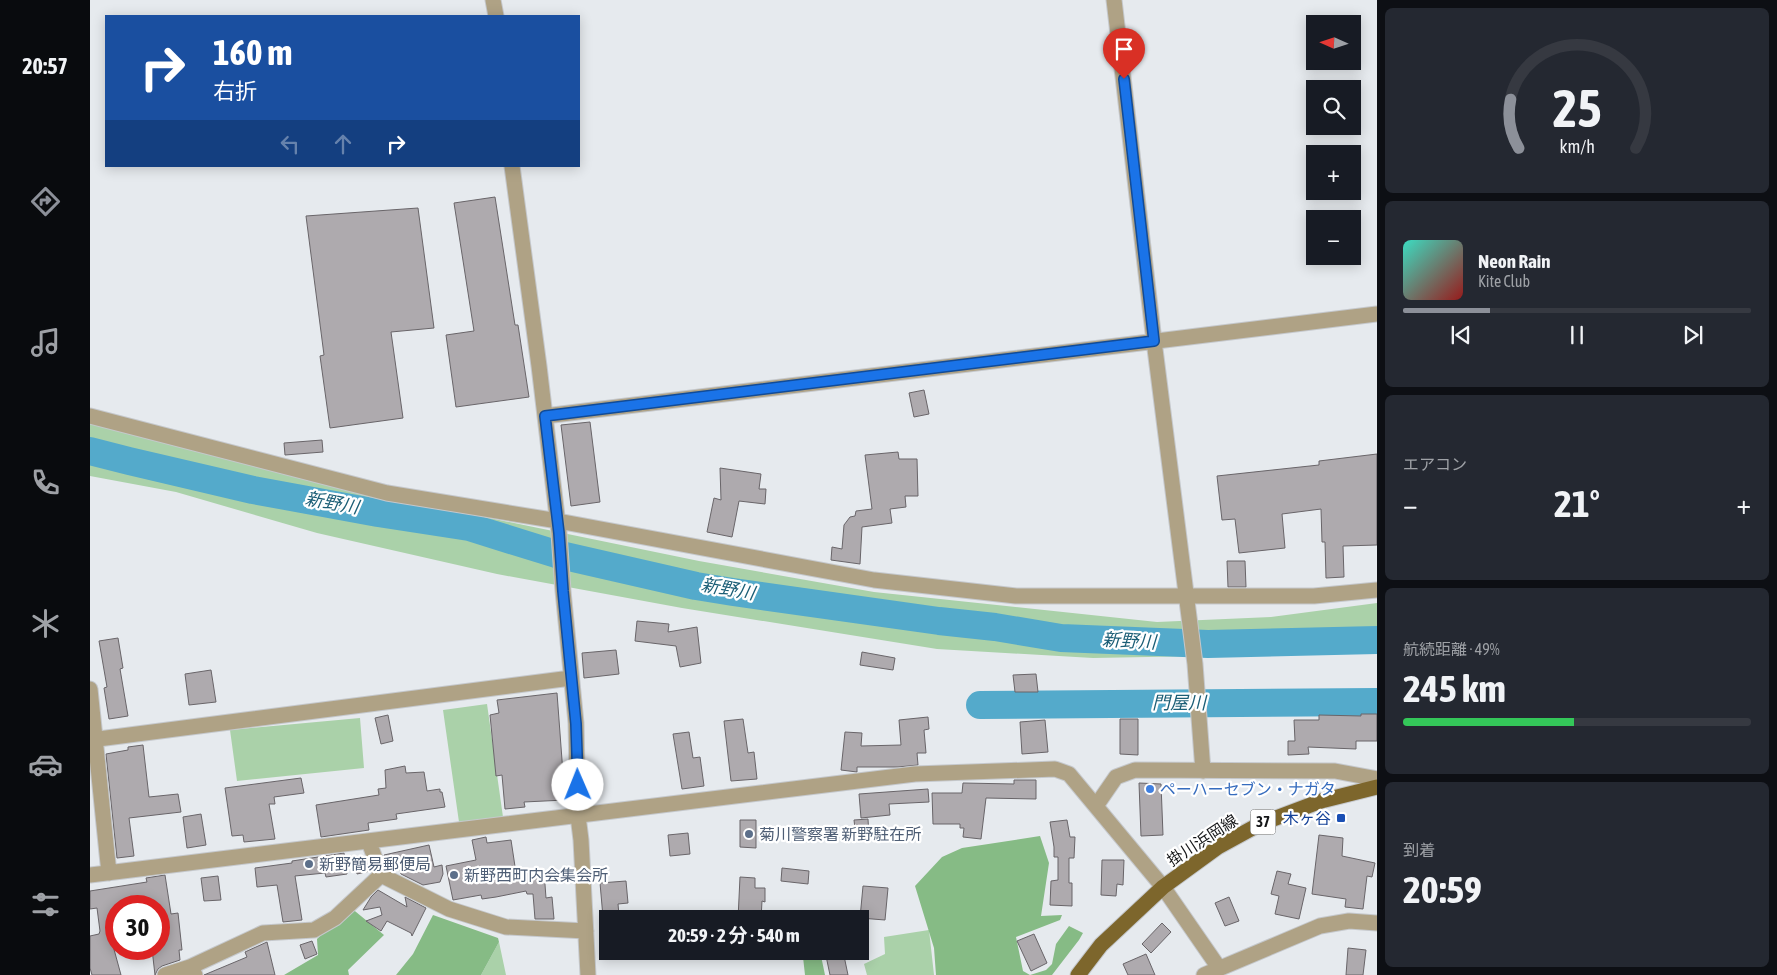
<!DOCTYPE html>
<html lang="ja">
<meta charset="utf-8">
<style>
body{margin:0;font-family:"Asap Condensed","Noto Sans JP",sans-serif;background:#242831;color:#f1f3f6;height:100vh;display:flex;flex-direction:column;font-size:19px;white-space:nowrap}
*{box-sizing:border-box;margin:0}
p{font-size:16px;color:#9ea1a6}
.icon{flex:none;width:28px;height:28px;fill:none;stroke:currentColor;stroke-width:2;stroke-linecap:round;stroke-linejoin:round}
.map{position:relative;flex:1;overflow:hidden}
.drawer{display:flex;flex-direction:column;gap:8px;padding:8px;background:#0d0f14;width:400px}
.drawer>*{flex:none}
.hud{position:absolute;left:15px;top:15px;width:475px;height:152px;border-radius:0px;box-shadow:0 2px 12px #0003;background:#1a4fa0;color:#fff;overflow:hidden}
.needle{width:32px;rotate:273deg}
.controls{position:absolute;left:1216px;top:15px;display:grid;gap:10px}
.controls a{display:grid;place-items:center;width:55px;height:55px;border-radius:0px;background:#171b24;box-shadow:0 2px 12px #0003;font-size:25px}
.speed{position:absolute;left:15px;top:895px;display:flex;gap:10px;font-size:25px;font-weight:700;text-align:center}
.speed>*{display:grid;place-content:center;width:65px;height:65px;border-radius:50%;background:#171b24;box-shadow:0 2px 12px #0003;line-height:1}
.speed .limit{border:8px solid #d22;background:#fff;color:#111}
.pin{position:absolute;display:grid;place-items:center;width:42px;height:42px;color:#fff;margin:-51px -21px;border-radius:50% 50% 50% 0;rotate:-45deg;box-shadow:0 0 5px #0007}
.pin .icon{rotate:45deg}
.me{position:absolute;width:55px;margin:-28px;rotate:359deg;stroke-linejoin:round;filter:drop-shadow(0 0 4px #0008)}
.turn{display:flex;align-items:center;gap:18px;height:105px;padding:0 25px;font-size:22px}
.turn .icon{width:65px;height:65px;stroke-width:2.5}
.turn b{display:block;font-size:35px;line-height:42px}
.lanes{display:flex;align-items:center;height:48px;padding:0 25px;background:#0003;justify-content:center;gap:25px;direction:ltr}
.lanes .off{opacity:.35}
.big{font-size:38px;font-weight:700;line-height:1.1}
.drawer .card{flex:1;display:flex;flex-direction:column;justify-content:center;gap:8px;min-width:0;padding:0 18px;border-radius:8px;background:#242831}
.drawer .dial{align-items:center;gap:0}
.dial svg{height:130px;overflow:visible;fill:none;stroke:#363941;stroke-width:7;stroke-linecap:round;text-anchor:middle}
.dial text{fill:#f1f3f6;stroke:none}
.song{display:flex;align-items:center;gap:15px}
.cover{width:60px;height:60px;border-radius:8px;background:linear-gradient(135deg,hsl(170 70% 55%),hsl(0 70% 35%))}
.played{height:5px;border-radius:2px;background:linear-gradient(90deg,#8c9099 25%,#363941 25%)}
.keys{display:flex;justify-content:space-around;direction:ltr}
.heat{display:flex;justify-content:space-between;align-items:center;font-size:28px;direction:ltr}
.charge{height:8px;border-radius:4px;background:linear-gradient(90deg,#34c759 49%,#363941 0)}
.trip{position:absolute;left:509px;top:910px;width:270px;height:50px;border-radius:0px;background:#171b24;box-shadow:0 2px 12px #0003;font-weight:700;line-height:50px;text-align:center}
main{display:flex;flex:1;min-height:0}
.menu{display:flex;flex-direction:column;width:90px;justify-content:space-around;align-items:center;background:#090b0e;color:#9ea1a6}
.menu .icon{width:35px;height:35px}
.menu .selected{color:#8c9099}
.menu b{font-size:22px;color:#f1f3f6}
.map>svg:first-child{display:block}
.green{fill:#aad1a9}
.forest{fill:#86bb85}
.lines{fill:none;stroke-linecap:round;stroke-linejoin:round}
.river{stroke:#54aacb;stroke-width:28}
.building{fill:#aeaaae;stroke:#696569}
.minor-casing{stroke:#c5c8cc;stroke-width:17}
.major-casing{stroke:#c5c8cc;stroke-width:17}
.minor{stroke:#afa285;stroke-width:15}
.major{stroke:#7d662c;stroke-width:15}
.route-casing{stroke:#114b97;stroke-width:12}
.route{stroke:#1a73e8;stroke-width:9}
.shop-dot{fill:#3f7fe0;stroke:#fff;stroke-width:2}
.transit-dot{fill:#1a4fb4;stroke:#fff;stroke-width:2}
.service-dot{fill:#5c6f8a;stroke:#fff;stroke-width:2}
.labels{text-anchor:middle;stroke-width:4.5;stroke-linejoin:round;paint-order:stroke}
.shield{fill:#fff;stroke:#5b5c5d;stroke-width:1}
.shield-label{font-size:15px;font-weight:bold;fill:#151618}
.shop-label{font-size:16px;fill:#366cbe;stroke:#fff;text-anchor:start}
.transit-label{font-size:16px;fill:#164399;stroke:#fff;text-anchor:end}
.service-label{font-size:16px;fill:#4e5e75;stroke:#fff;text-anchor:start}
.street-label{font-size:16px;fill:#151618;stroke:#fff}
.water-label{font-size:18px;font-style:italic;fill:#1b5e76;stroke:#fff}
</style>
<main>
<nav class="menu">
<b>20:57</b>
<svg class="icon selected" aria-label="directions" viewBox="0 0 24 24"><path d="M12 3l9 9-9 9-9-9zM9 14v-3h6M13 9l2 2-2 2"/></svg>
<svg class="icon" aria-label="music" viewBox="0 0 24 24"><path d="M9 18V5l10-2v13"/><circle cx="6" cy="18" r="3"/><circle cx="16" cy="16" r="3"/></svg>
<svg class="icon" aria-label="phone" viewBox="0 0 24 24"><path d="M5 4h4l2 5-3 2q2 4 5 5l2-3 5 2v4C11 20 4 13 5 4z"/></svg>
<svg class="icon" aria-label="climate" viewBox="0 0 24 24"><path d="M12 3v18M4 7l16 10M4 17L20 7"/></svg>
<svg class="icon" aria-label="car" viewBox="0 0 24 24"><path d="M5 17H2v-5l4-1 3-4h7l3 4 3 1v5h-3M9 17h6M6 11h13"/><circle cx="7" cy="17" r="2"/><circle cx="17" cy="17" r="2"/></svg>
<svg class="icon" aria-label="filters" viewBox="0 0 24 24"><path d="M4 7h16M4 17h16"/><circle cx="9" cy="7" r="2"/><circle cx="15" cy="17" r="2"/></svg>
</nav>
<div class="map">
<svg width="1287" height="975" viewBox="0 0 1287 975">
<rect width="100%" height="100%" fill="#e6eaee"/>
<!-- green -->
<path class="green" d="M 0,422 L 365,511 L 609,561 L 784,592 L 1067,622 L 1181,617 L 1287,603 L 1287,653 L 1003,658 L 847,649 L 592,608 L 407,574 L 227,533 L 86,492 L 0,476 Z
M 397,704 L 413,817 L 369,822 L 353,710 Z
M 270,718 L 274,768 L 147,781 L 140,730 Z
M 839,930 L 844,975 L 777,975 L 774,964 L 795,954 L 794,937 Z
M 409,942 L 416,975 L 391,975 Z"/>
<!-- forest -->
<path class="forest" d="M 950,836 L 959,863 L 951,916 L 972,915 L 970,920 L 926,937 L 933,971 L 940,975 L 956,970 L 962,964 L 966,944 L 979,926 L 993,933 L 989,940 L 962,975 L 846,975 L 844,948 L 825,886 L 852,857 L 872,848 Z
M 260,907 L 294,935 L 258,970 L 259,975 L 194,975 L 228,955 L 227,939 Z
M 343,915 L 408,938 L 409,942 L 391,975 L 306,975 L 323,954 Z
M 726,951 L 730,951 L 735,975 L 715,975 L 713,957 Z"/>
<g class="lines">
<!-- river -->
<path class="river" d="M 0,451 L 39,461 L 163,490 L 288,513 L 379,527 L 466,554 L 606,586 L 643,592 L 849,621 L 905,627 L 971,638 L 1118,644 L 1287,640
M 890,705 L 1287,702"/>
</g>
<!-- building -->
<path class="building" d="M 405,197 L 425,325 L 428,325 L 439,397 L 366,407 L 356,335 L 384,331 L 364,203 Z
M 328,208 L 344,328 L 301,332 L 313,418 L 240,428 L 230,356 L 234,355 L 216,216 Z
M 834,390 L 839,414 L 824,417 L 819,393 Z
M 500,422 L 510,502 L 481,506 L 471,425 Z
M 232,440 L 233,452 L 195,455 L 194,443 Z
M 808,452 L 809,459 L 827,459 L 828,496 L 815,496 L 816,507 L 800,509 L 802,523 L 772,527 L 770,564 L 741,560 L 742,547 L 752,549 L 754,525 L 760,517 L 765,516 L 766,511 L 782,509 L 775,455 Z
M 1287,454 L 1287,545 L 1253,546 L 1254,577 L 1236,578 L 1235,542 L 1232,542 L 1231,509 L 1192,514 L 1195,548 L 1149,553 L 1145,519 L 1132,520 L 1127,476 L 1229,465 L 1229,461 Z
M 630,468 L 671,474 L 669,489 L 676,489 L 675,504 L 649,501 L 642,537 L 617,532 L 624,498 L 631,500 Z
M 1137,561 L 1155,561 L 1156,587 L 1138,587 Z
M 547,621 L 579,624 L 578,632 L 607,627 L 611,663 L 590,667 L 586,646 L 545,641 Z
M 28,638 L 33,668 L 30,669 L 38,716 L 19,719 L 14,688 L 17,687 L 9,641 Z
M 526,650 L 529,674 L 494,678 L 492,653 Z
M 772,652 L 805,658 L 803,670 L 770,665 Z
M 121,670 L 126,702 L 99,705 L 95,674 Z
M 946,674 L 948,692 L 925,692 L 923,675 Z
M 467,693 L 475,800 L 434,802 L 435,807 L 415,809 L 412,775 L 406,776 L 400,715 L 409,713 L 407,700 Z
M 1271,714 L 1287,714 L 1287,741 L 1266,741 L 1266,749 L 1218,747 L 1219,754 L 1198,755 L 1198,741 L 1205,741 L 1204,720 L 1229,720 L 1229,715 L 1271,716 Z
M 298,715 L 303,741 L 291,744 L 285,718 Z
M 838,717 L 839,729 L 834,730 L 836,753 L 827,753 L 828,765 L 808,767 L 767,767 L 767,772 L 751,770 L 755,732 L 772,733 L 771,746 L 811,745 L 809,720 Z
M 653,719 L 658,753 L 664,752 L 667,779 L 641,781 L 634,721 Z
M 1030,719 L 1048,719 L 1048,755 L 1030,754 Z
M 955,720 L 958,752 L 932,754 L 930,722 Z
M 599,732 L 603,758 L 610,757 L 614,786 L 592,789 L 583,734 Z
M 53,745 L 59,797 L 88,794 L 91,812 L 39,818 L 44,856 L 27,858 L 16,754 L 38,750 L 38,747 Z
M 315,766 L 316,773 L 334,772 L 337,791 L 350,789 L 350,792 L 352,792 L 355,807 L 306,814 L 307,819 L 278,823 L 279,830 L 231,837 L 226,805 L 289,795 L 288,789 L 296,788 L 295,770 Z
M 211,778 L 214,793 L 184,797 L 185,804 L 179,804 L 185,839 L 154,842 L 153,835 L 142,836 L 135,788 Z
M 924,780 L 946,780 L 946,799 L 896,798 L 891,839 L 873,837 L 874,828 L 870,828 L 870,824 L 843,824 L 842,793 L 872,793 L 873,783 L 924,784 Z
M 1049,783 L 1071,784 L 1073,835 L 1051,836 Z
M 838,789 L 839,802 L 799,804 L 800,815 L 771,818 L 769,794 Z
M 111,814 L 116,845 L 97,848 L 93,817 Z
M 778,819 L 779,836 L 766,837 L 764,820 Z
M 650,820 L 666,820 L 666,848 L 650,847 Z
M 977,820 L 980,837 L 985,837 L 984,858 L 979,858 L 979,883 L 982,883 L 982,906 L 960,905 L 961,881 L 968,880 L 968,857 L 964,857 L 964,847 L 960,822 Z
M 598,833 L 600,854 L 580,856 L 578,835 Z
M 1229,835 L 1253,838 L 1252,856 L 1285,863 L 1282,877 L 1277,876 L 1273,909 L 1255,907 L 1256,899 L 1222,894 Z
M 396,837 L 397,843 L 421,840 L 426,873 L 454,871 L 456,898 L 462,897 L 464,919 L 445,919 L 443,894 L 437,894 L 436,891 L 406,897 L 392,899 L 391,895 L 363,900 L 356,866 L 386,860 L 382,840 Z
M 339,845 L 344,867 L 352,865 L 353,874 L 350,882 L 333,885 L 311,874 L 309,866 L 298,868 L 294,855 Z
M 254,853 L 257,874 L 236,877 L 235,873 L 205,876 L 212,920 L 193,922 L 187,885 L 167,887 L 165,868 L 202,863 L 202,861 Z
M 276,860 L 280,871 L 267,874 L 266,861 Z
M 1012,860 L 1034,860 L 1033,885 L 1027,884 L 1026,896 L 1011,895 Z
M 692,868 L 719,871 L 718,884 L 691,881 Z
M 1187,871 L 1201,874 L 1198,884 L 1216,888 L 1209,919 L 1185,914 L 1189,896 L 1181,894 Z
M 75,875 L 81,914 L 88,913 L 92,950 L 89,950 L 90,960 L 72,966 L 68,969 L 65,975 L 62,949 L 69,949 L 69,906 L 26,906 L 26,941 L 22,942 L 31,975 L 2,975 L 0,968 L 0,936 L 9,934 L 10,931 L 7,908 L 0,909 L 0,891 L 57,882 L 56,878 Z
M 128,876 L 131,900 L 114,901 L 111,878 Z
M 650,877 L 665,878 L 665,888 L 675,888 L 675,902 L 672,901 L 671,919 L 648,919 Z
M 536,881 L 538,903 L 528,904 L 529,915 L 513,917 L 510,883 Z
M 773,886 L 798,888 L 795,920 L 770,918 Z
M 288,890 L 317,907 L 315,897 L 336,908 L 322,936 L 321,933 L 297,921 L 291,931 L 276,921 L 292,915 L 290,907 L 273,910 L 281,897 Z
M 1139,897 L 1149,921 L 1135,926 L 1125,903 Z
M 1072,923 L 1081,932 L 1061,953 L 1052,944 Z
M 944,934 L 957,963 L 941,971 L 927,941 Z
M 222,941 L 227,954 L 215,959 L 210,945 Z
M 177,942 L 185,975 L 114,975 L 157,957 L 155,952 Z
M 1258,948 L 1276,950 L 1273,975 L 1256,975 Z
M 735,951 L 753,951 L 758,975 L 740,975 Z
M 1056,954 L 1065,975 L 1038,975 L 1033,964 Z"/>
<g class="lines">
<!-- minor casing -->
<g class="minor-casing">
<path id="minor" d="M 403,0 L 406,16
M 1024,0 L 1064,341 L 1105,664 L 1113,771
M 422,166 L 449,366 L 469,533 L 473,591 L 486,723 L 488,816 L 491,840 L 498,975
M 0,416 L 297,493 L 468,521 L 784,580 L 926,596 L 1224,596 L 1287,590
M 455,416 L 1287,314
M 0,689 L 19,873
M 0,740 L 481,678
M 1006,806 L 1026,777 L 1045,770 L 1245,771 L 1287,779
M 279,842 L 291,875
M 0,875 L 825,774 L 965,769 L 979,774 L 1073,887 L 1129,968
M 75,975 L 100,967
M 105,975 L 100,967 L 173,933 L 224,930 L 245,918 L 291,875 L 359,909 L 416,927 L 496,931
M 1114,975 L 1230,926 L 1259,921 L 1287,923"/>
</g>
<!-- major casing -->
<g class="major-casing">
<path id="major" d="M 988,975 L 1011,945 L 1073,887 L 1128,847 L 1170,824 L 1231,801 L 1287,787"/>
</g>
<!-- minor -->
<use href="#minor" class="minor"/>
<!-- major -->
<use href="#major" class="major"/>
</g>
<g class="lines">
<!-- route casing -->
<g class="route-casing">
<path id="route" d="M 488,785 L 486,724 L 473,591 L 469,533 L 455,416 L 1064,341 L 1034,79"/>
</g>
<!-- route -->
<use href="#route" class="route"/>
</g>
<!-- markers -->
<circle class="shop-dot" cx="1060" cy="789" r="5"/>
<rect class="transit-dot" x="1246" y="813" width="10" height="10" rx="2.5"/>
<g class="service-dot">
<circle cx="659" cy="834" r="5"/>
<circle cx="219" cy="864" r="5"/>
<circle cx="364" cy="875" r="5"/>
</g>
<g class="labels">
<!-- shield labels -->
<rect class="shield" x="1160.5" y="809.5" width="25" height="25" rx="4"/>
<g class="shield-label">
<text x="1173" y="827">37</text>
</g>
<!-- shop labels -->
<g class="shop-label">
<text x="1070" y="795">ペーハーセブン・ナガタ</text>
</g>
<!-- transit labels -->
<g class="transit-label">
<text x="1241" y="824">木ヶ谷</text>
</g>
<!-- service labels -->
<g class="service-label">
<text x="669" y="840">菊川警察署 新野駐在所</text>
<text x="229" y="870">新野簡易郵便局</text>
<text x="374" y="881">新野西町内会集会所</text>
</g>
<!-- street labels -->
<g class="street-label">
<text transform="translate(1112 840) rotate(-33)" y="6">掛川浜岡線</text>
</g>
<!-- water labels -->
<g class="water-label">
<text transform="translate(242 503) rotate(10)" y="6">新野川</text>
<text transform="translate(638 589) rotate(10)" y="6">新野川</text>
<text transform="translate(1039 641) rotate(3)" y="6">新野川</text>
<text x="1089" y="709">門屋川</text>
</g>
</g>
</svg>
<div class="controls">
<a><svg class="needle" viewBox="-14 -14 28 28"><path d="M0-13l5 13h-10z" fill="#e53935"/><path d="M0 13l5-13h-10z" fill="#9ea1a6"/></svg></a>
<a><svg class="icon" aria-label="search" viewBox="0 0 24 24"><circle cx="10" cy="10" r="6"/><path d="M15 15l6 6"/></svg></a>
<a>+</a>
<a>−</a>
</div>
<div class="speed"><div class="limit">30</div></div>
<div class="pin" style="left:1034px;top:79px;background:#d93025"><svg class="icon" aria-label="arrive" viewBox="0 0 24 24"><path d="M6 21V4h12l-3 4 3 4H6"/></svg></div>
<svg class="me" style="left:488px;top:785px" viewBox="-20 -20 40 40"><circle r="19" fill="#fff"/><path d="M0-13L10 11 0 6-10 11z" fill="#1a73e8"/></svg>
<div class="trip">20:59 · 2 分 · 540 m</div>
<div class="hud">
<div class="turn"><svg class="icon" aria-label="right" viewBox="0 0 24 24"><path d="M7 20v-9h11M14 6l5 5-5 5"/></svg><div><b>160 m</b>右折</div></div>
<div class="lanes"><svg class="icon off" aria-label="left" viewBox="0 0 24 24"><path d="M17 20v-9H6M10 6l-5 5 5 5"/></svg><svg class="icon off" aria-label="ahead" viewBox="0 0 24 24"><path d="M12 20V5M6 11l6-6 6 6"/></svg><svg class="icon" aria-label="right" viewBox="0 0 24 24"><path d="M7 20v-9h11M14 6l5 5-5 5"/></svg></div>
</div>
</div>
<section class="drawer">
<div class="card dial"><svg viewBox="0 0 100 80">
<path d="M14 69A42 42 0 1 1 86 69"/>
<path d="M14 69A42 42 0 0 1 9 39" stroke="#8c9099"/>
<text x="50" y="56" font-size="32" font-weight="700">25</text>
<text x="50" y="72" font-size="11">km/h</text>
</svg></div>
<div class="card">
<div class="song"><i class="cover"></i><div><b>Neon Rain</b><p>Kite Club</p></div></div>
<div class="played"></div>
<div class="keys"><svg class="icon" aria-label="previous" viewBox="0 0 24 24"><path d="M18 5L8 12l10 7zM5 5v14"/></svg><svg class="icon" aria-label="pause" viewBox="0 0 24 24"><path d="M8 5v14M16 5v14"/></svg><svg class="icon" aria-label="next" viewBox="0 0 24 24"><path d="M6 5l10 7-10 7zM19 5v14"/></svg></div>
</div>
<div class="card"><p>エアコン</p>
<div class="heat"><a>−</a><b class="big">21°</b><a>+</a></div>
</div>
<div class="card"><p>航続距離 · 49%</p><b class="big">245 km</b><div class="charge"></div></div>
<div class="card"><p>到着</p><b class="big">20:59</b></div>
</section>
</main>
